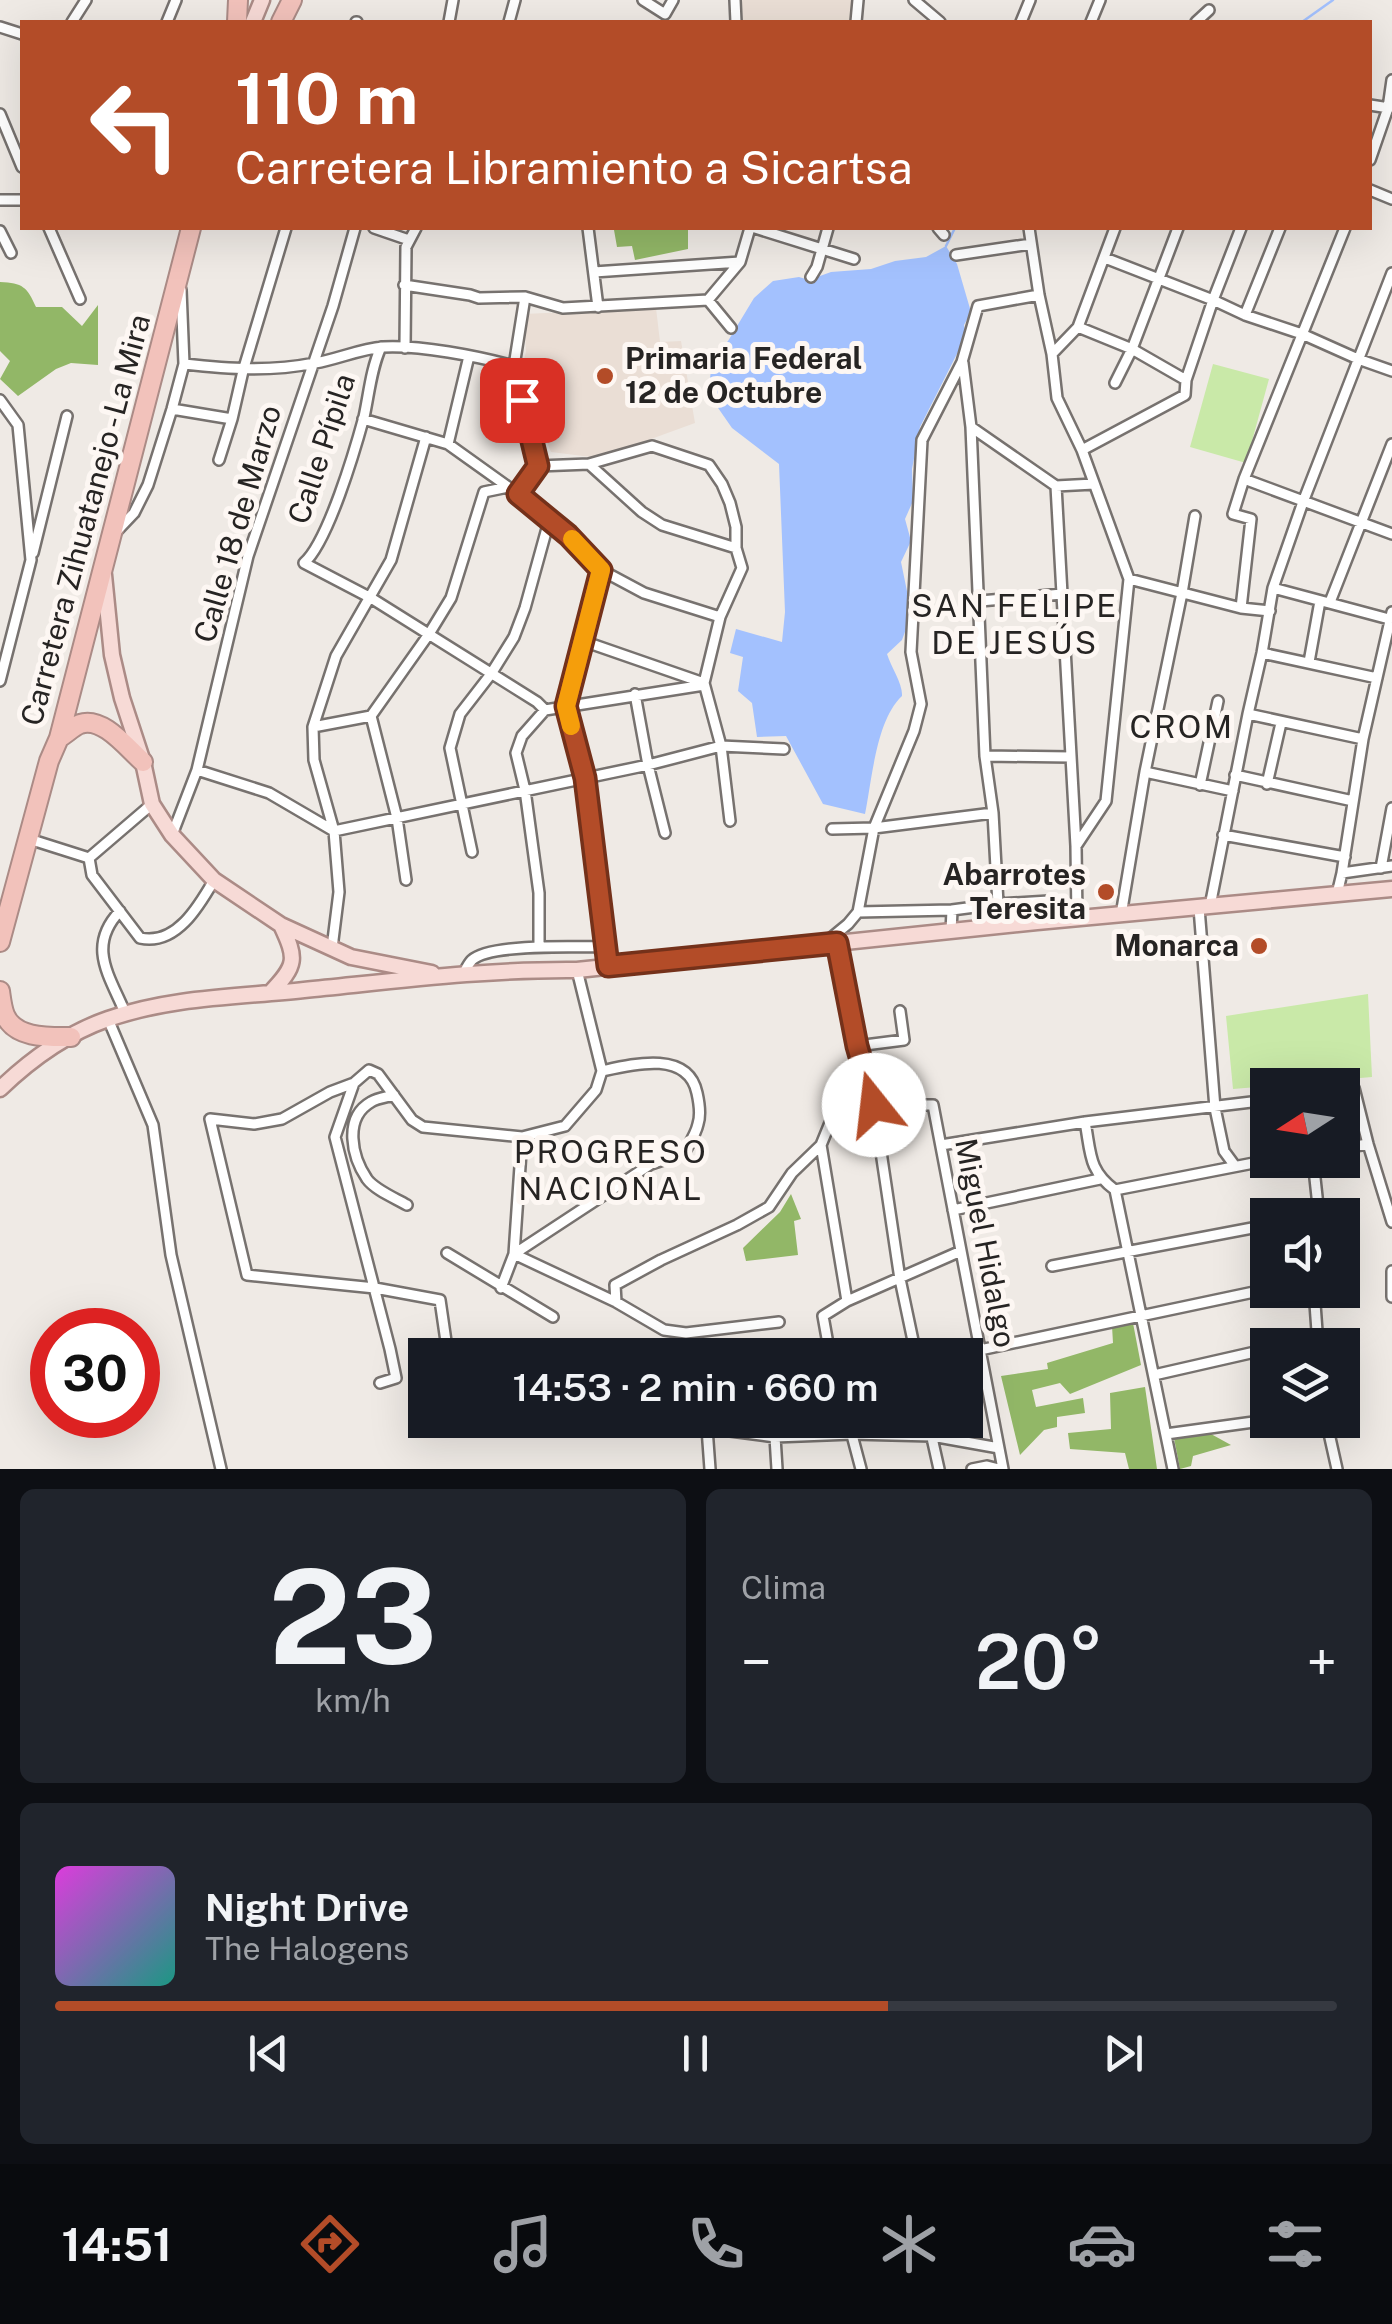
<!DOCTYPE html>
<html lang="es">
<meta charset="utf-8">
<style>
body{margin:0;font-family:"Public Sans",sans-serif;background:#20242c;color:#f1f3f6;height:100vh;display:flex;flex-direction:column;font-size:38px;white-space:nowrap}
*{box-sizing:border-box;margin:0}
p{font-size:32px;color:#9ea1a6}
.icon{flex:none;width:55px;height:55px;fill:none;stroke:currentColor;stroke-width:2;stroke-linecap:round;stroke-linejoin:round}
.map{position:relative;height:1469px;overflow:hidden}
.drawer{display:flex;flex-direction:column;gap:20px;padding:20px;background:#0d0f14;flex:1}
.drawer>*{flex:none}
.hud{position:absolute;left:20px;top:20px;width:1352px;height:210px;border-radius:0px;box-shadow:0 10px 40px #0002;background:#b34c28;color:#fff;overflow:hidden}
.needle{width:65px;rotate:258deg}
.controls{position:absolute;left:1250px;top:1068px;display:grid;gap:20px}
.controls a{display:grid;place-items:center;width:110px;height:110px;border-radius:0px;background:#171b24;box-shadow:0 10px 40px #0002;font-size:50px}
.speed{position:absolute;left:30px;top:1308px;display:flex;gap:20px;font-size:50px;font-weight:700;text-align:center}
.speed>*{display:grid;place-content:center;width:130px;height:130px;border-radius:50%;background:#171b24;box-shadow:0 10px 40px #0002;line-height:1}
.speed .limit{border:15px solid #d22;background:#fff;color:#111}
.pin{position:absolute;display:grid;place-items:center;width:85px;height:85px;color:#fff;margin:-42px;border-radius:20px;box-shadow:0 5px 15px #0006}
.me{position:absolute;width:110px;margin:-55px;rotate:344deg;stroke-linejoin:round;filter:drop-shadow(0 0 8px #0008)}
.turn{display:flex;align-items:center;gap:35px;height:210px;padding:0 50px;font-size:45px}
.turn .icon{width:130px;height:130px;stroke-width:2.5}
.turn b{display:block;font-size:70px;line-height:85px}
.big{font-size:75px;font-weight:600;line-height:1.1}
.drawer .widget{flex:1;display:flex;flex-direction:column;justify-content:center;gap:15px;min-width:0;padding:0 35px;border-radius:15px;background:#20242c}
.drawer .dial{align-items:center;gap:0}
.dial b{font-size:130px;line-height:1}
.song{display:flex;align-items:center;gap:30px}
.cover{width:120px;height:120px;border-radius:15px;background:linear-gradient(135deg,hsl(300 70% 55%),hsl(170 70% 35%))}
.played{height:10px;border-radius:5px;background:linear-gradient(90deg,#b34c28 65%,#363941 65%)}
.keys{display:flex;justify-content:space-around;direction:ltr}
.heat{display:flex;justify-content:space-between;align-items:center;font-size:55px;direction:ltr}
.drawer .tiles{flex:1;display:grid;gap:20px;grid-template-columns:1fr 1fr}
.widget:last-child{grid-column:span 2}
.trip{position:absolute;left:408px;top:1338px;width:575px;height:100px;border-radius:0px;background:#171b24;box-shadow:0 10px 40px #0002;font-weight:600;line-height:100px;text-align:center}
.tab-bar{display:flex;height:160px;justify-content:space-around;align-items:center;background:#090b0e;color:#9ea1a6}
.tab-bar .icon{width:70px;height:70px}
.tab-bar .selected{color:#b34c28}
.tab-bar b{font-size:45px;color:#f1f3f6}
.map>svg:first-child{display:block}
.built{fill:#eaded5}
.green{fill:#c9e9a8}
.forest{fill:#92b767}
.water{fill:#a3c1fe}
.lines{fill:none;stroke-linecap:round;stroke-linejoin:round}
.stream{stroke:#a3c1fe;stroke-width:2.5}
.street-casing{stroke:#77726f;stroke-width:14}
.primary-casing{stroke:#ab8b86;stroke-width:19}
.highway-casing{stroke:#ab8b86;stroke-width:22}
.street{stroke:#fff;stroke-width:9}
.primary{stroke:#f7dad6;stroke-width:14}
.highway{stroke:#f2c2bb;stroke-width:18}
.route-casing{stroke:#74311a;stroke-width:25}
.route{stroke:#b34c28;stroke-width:18}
.slow{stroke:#f59e0b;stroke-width:18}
.poi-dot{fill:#b34c28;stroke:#fdf7f3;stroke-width:4}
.labels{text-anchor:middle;stroke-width:10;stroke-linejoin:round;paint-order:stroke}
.poi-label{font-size:30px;font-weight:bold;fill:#262423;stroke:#fdf7f3;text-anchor:end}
.street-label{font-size:30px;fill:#262423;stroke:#fdf7f3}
.neighbourhood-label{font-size:32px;letter-spacing:2.5px;fill:#262423;stroke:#fdf7f3}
</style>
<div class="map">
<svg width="1392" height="1469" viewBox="0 0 1392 1469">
<rect width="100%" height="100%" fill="#efeae5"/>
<!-- built -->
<path class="built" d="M 736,0 L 853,0 L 851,22 L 740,22 Z
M 656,308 L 660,342 L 681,341 L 695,423 L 599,458 L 551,452 L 525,386 L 522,366 L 526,352 L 524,314 Z"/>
<!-- green -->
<path class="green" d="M 1213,364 L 1269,379 L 1246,463 L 1190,447 Z
M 1368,994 L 1372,1077 L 1233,1089 L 1226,1016 Z"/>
<!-- forest -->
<path class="forest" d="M 630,228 L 688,228 L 688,249 L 635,260 L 632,246 L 617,247 L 614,230 Z
M 0,282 C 23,283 27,287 36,307 L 62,307 L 82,326 L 98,305 L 98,365 L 71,363 L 56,369 L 18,396 L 0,379 L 10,361 L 0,351 Z
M 791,1194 L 801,1219 L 794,1221 L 798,1255 L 746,1261 L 743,1248 L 780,1212 Z
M 1133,1323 L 1141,1365 L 1070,1394 L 1060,1383 L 1032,1390 L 1036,1407 L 1083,1398 L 1085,1413 L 1057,1417 L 1057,1427 L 1044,1430 L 1020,1455 L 1001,1376 L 1048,1369 L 1047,1363 L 1113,1343 L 1112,1326 Z
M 1145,1387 L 1157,1469 L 1129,1469 L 1125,1453 L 1070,1449 L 1068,1433 L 1111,1429 L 1110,1393 Z
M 1211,1434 L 1231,1445 L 1193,1456 L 1191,1466 L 1180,1469 L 1174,1438 Z"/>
<!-- water -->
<path class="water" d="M 946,246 L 957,264 L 971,312 L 964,325 L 966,336 L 920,427 L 912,469 L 913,501 L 905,519 L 911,541 L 901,562 L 908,596 L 909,621 L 902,640 L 887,654 C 891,667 903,684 902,696 C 876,720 872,780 865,814 L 823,804 L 786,736 L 757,737 L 752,703 L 738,691 L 743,657 L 730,653 L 736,629 L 782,642 L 785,612 L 779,464 L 732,428 L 716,405 L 710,378 L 713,356 L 728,341 L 754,298 L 773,281 L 799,277 L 809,280 L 831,272 L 871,269 L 895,261 L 926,257 Z"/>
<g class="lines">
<!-- stream -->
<path class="stream" d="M 1302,22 L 1333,0
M 946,246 L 955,228"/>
<!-- street casing -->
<g class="street-casing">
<path id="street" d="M 643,0 L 665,14 L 673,0
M 735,0 L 736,22
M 914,0 L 940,22
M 72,22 L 86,0
M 167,22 L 176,0
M 356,22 L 357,22
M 449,22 L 453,0
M 509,22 L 515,0
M 856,22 L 858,0
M 1021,22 L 1030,0
M 1091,22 L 1100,0
M 1196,22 L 1209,10
M 0,27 L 22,34
M 1370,105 L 1389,108
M 0,114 L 22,167
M 1370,160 L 1388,108 L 1392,80
M 1370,190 L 1392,199
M 0,200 L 22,200
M 49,228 L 80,299
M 374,228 L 409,240
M 588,228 L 598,307
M 755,228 L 854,259
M 938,228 L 944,235
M 1029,228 L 1039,295 L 1052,354 L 1057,398 L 1082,450 L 1129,579 L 1106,801 L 1076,846
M 0,231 L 11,253
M 956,255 L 1031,244
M 1105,258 L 1213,300 L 1245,315 L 1302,334 L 1358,359 L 1392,371
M 594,272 L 740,262
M 811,277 L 817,267 L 828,228
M 404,285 L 470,295 L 479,298 L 525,297 L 563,308 L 708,300 L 740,262 L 750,228
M 708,300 L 731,328
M 1245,315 L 1280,228
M 1078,327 L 1132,349 L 1186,380
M 381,347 C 371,369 369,394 364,417 C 355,450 328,542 304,563 L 371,598 L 537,702 L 545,710
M 405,348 L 406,247 L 416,228
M 1052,354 L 1078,327 L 1115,228
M 963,363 L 971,427 L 985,756 L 993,813 L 998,904
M 184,364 C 230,369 269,372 315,363 C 338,359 360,349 383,347 C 421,345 476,356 514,366 L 538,466
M 514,366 L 525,297
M 1115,383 L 1132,349 L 1178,228
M 0,400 L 18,425 L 31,560 L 0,681
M 172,409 L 232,419
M 363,419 L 448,444 L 518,494 L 568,535 L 601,570 L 644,593 L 720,617
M 971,427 L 1056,486 L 1076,846 L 1077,919
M 448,444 L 469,356
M 1082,450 L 1185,395 L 1186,380 L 1213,300 L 1241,228
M 219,460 L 232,419 L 243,371 L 286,228
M 589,464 L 642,512 L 662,525 L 736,548
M 538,466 L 589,464 L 652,446 L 709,465 L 722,484 L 730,503 L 736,527 L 736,548 L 742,568 L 720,617 L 704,683 L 721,746 L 730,821
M 1244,479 L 1392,534
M 1056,486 L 1094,484
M 518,494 L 538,466
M 115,533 L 134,513 L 148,485 L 172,409 L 184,364 L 181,290
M 33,553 L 67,416
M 601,570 L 566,706 L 585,778 L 594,833 L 608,965
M 1129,579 L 1241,608 L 1270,611
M 1273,588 L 1389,619
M 980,601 L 1062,594
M 1330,602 L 1392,444
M 1241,608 L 1251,519 L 1233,514 L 1244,479 L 1345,228
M 583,641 L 704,683
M 1262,653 L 1377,678
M 1309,662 L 1320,601
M 635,694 L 648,765 L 665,833
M 1248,714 L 1363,739
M 313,727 L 371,716
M 985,756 L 1071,757
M 197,770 L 269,793 L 334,831 L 648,765 L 721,746 L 784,749
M 1145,772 L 1233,791
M 1235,775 L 1353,801
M 1267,784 L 1281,723
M 1200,785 L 1218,701
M 832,829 L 874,828 L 993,813
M 172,835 L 197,770 L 248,556 L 333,306 L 355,228
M 1223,835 L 1345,857
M 29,839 L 89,858 L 92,875 L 140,938 C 176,946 199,906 214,880
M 472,852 L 450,748 L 460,714 L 491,674 L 514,637 L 525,608 L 549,521
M 89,858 L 152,804
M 1381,868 L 1392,808
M 1342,873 L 1363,739 L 1392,612
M 406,880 L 397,818 L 371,716 L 429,634 L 451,598 L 484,492 L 508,487
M 1337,894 L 1342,873 L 1392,866
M 1210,906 L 1248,714 L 1262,653 L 1273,588 L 1303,502 L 1392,273
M 1199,908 L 1215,1108 L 1224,1151 L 1235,1166
M 120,911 C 86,947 110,976 126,1015
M 858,912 L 952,910
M 1121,915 L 1145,772 L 1182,593 L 1195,516
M 951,932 L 952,910 L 998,904 L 1049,901 L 1072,918
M 825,943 L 848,924 L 858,912 L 874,828 L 914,731 L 921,704 L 911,652 L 922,440 L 962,362 L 978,306 L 1039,295
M 837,943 L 857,1046 L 874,1105 L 900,1279 L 916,1355
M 539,947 L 539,893 L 525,790 L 516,753 L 522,736 L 545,710 L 704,685
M 332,948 L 339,892 L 334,831 L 314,760 L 313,727 L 336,656 L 391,560 L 426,437
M 464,973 C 466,969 468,964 472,960 C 490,943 580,947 606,947
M 108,1019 L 153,1125 L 171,1255 L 221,1469
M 857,1046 L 904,1040 L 900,1011
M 354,1083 L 330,1092 L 282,1119 L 254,1124 L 210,1119 L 247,1275 L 375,1288 L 440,1300 L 448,1355
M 1342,1090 L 1354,1088 L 1368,1144 L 1392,1222
M 394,1095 C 387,1097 377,1098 371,1102 C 343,1118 352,1157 367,1179 C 375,1190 395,1198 407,1205
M 1085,1122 C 1091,1153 1088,1170 1115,1190 L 1173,1469
M 821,1145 L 847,1301
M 941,1145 L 1085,1122 L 1268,1100
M 1342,1148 L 1368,1144
M 1313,1160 L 1319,1215
M 1115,1190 L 1269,1160
M 953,1210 L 1100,1179
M 447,1253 L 553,1317
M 514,1254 L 651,1164 L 684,1153 C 689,1144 696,1134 698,1124 C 701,1115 699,1102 697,1093 C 688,1050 633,1064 602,1071
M 514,1254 L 616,1302 L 664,1330 L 686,1333 L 779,1322
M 1052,1266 L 1268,1225
M 1392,1271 L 1392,1297
M 501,1288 L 514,1254 L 522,1137
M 1314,1290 L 1318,1345
M 616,1302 L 615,1285 L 661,1260 L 737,1225 L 769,1207 L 792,1173 L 821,1145 L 830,1123 L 846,1111 L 874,1105 L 933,1105 L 1003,1469
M 1284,1345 L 1296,1342 L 1318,1345
M 980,1350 L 1268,1289
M 830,1355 L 823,1316 L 847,1301 L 961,1251
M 1154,1375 L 1268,1349
M 380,1383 L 396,1378 L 390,1349 L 335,1137 L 354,1083 L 369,1070 L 378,1074 L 412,1120 L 423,1127 L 522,1137 L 565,1126 L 596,1090 L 602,1071 L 577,970
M 688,1420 L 707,1428 L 775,1437 L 852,1434 L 932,1436 L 999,1448
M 848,1420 L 861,1469
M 928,1420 L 939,1469
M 1326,1420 L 1337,1469
M 707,1428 L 710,1469
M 1166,1434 L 1268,1420
M 775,1437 L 777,1469
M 972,1469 L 987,1466 L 999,1469"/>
</g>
<!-- primary casing -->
<g class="primary-casing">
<path id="primary" d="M 253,22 L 262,0
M 104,575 L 112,655 L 122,698 L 143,762 L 152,804 L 172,835 L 214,880 L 281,925 L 351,957 L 432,973
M 270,993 C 297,965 297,959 281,925
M 0,1089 C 30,1060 68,1033 108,1019 C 171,997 238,997 304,990 C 395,981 486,969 577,970 L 1037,922 L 1392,889"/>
</g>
<!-- highway casing -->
<g class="highway-casing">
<path id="highway" d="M 237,22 L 238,0
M 281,22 L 292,0
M 59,738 C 66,734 73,727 80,724 C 103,716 127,748 143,762
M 0,942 L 49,761 L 59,738 L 191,228
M 0,991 C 1,998 2,1008 5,1015 C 15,1039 50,1037 71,1037"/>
</g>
<!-- street -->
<use href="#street" class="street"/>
<!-- primary -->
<use href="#primary" class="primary"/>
<!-- highway -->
<use href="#highway" class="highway"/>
</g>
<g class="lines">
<!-- route casing -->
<g class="route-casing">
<path id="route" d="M 522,400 L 538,466 L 518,494 L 568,535 L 601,570 L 566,706 L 585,778 L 608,966 L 837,943 L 857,1046 L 874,1105"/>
</g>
<!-- route -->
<use href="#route" class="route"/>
<!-- slow -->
<path class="slow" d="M 571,726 L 566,706 L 601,570 L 572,539"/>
</g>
<!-- markers -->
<g class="poi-dot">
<circle cx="605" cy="376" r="10"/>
<circle cx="1106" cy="892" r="10"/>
<circle cx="1259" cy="946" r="10"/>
</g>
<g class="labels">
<!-- poi labels -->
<g class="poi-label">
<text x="625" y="369" text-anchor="start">Primaria Federal<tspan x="625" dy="34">12 de Octubre</tspan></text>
<text x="1086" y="885">Abarrotes<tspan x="1086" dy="34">Teresita</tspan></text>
<text x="1239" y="956">Monarca</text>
</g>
<!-- street labels -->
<g class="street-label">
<text transform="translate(322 449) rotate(-72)" y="10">Calle Pípila</text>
<text transform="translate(86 520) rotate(-75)" y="10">Carretera Zihuatanejo - La Mira</text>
<text transform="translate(238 524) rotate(-74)" y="10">Calle 18 de Marzo</text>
<text transform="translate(985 1243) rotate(79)" y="10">Miguel Hidalgo</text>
</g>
<!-- neighbourhood labels -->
<g class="neighbourhood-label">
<text x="1015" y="617">SAN FELIPE<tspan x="1015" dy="37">DE JESÚS</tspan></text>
<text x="1182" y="738">CROM</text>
<text x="611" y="1163">PROGRESO<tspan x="611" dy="37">NACIONAL</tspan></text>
</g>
</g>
</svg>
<div class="controls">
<a><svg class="needle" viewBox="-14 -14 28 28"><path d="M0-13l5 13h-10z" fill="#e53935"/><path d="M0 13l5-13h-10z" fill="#9ea1a6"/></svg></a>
<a><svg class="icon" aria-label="sound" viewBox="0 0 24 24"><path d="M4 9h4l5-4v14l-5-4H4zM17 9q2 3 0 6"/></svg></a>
<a><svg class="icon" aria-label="layers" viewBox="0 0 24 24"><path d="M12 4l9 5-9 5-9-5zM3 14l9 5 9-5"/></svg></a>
</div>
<div class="speed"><div class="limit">30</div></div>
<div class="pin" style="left:522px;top:400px;background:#d93025"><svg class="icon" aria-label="arrive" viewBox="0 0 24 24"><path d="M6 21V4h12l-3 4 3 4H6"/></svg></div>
<svg class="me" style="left:874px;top:1105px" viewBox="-20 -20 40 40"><circle r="19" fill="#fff"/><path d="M0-13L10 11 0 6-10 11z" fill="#b34c28"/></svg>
<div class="trip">14:53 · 2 min · 660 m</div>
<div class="hud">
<div class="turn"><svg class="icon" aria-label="left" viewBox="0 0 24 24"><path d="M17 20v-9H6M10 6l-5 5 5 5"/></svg><div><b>110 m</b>Carretera Libramiento a Sicartsa</div></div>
</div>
</div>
<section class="drawer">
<div class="tiles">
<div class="widget dial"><b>23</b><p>km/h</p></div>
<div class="widget"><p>Clima</p>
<div class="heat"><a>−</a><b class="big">20°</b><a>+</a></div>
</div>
<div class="widget">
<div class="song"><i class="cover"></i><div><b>Night Drive</b><p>The Halogens</p></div></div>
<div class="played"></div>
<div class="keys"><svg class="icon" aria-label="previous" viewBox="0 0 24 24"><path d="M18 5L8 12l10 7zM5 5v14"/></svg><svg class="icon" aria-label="pause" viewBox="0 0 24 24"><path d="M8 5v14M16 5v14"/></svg><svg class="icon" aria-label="next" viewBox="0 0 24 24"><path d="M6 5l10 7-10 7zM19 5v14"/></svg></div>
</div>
</div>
</section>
<nav class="tab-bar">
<b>14:51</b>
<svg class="icon selected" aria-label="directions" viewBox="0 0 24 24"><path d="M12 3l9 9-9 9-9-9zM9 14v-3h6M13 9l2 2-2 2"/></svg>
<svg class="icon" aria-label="music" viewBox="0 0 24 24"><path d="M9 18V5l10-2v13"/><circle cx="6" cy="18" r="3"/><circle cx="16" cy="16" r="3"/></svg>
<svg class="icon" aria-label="phone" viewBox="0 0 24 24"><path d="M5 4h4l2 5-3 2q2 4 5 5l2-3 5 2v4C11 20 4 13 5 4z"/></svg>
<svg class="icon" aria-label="climate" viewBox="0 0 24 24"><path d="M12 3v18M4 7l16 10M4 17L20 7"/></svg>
<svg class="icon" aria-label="car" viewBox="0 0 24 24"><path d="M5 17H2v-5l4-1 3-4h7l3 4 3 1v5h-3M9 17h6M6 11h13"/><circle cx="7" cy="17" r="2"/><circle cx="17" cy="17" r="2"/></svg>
<svg class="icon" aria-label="filters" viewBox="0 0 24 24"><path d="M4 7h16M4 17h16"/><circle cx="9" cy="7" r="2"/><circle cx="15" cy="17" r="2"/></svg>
</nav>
